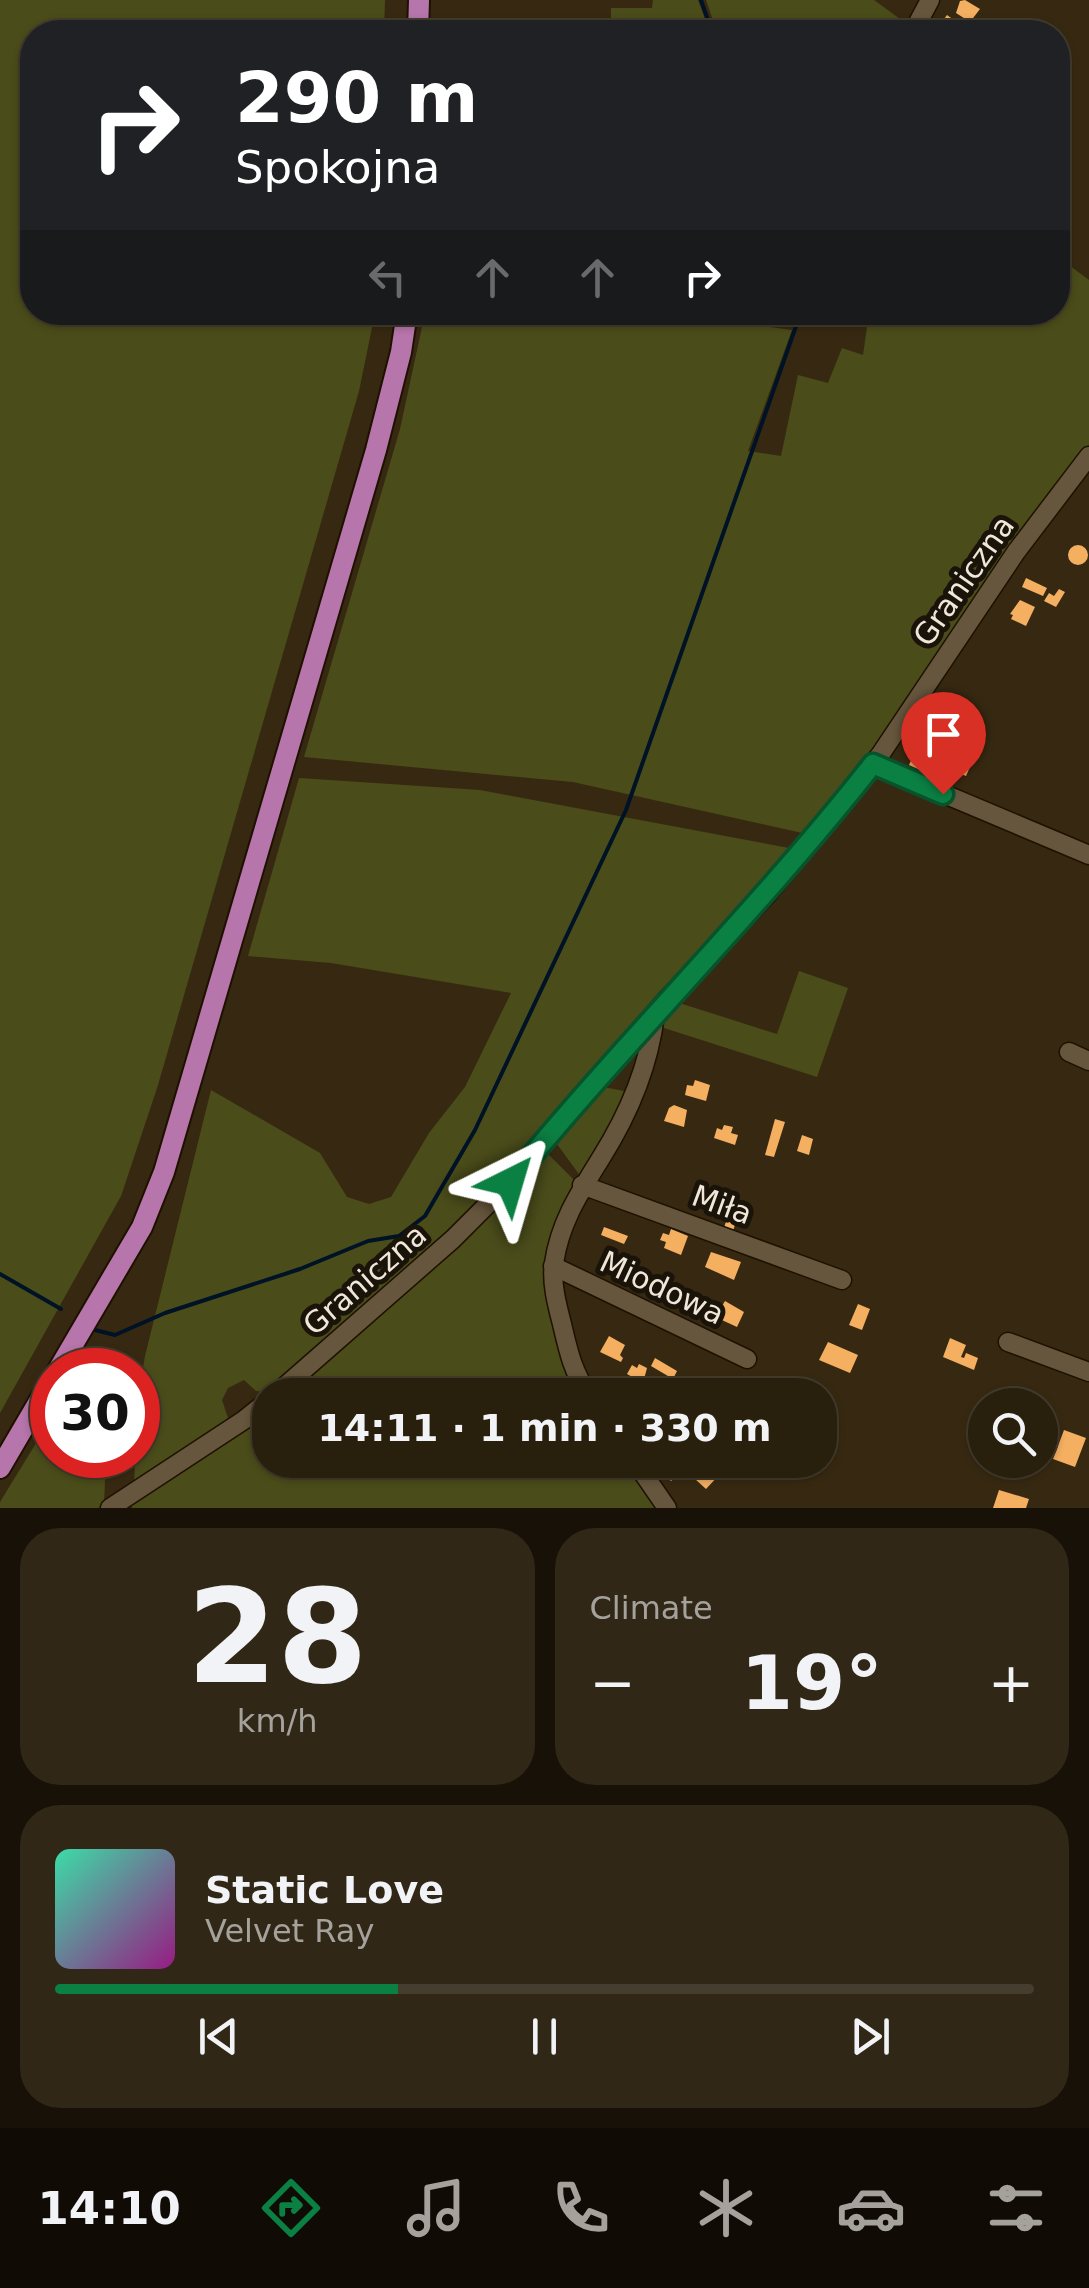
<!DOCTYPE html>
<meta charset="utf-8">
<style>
body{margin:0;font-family:"DejaVu Sans",sans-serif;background:#312716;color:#f1f3f6;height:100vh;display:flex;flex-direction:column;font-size:38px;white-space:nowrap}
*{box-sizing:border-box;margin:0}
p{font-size:32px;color:#a5a29d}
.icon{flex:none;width:55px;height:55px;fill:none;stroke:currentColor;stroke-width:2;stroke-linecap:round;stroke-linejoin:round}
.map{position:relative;height:1508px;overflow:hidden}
.side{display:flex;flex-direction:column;gap:20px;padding:20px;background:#171107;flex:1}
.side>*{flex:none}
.hud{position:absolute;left:20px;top:20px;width:1050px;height:305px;border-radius:40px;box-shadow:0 2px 8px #0004,0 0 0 2px #453d2e;background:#202124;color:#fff;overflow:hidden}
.buttons{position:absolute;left:968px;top:1388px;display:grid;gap:20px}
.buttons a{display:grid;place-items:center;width:90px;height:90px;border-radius:50%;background:#291f0d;box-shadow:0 2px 8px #0004,0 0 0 2px #453d2e;font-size:50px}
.speed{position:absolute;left:30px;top:1348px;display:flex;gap:20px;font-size:50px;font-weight:700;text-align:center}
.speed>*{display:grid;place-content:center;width:130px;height:130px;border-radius:50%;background:#291f0d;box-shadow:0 2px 8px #0004,0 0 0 2px #453d2e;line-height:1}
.speed .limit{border:15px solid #d22;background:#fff;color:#111}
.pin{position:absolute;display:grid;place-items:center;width:85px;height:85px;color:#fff;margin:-102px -42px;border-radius:50% 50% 50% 0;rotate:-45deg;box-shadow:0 0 10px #0007}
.pin .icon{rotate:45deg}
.me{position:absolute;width:110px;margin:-55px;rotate:40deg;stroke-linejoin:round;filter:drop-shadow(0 0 8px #0008)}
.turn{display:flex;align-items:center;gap:35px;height:210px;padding:0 50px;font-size:45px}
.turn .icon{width:130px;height:130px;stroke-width:2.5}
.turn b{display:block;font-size:70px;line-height:85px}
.lanes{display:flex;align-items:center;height:95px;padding:0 50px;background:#0003;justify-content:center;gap:50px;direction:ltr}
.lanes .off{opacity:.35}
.big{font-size:75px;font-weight:600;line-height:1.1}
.side .widget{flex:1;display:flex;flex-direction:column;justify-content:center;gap:15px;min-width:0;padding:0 35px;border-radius:40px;background:#312716}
.side .dial{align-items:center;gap:0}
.dial b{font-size:130px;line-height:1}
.song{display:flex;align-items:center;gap:30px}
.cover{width:120px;height:120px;border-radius:15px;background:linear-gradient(135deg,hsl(160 70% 55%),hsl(310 70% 35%))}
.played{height:10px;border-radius:5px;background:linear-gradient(90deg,#0b8043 35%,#453d2e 35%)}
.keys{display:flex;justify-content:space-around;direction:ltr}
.heat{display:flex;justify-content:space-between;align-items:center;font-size:55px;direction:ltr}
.side .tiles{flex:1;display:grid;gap:20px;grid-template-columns:1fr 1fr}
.widget:last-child{grid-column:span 2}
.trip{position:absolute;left:252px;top:1378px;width:585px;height:100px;border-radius:40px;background:#291f0d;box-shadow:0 2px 8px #0004,0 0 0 2px #453d2e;font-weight:600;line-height:100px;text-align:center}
.menu{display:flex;height:160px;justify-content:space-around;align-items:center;background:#100c05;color:#a5a29d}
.menu .icon{width:70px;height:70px}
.menu .on{color:#0b8043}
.menu b{font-size:45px;color:#f1f3f6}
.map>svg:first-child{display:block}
.green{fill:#4a4c1a}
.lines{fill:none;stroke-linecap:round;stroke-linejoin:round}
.stream{stroke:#001226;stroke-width:4}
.building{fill:#f4af61}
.minor-casing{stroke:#1e1100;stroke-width:21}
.major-casing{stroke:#1e1100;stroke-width:24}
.minor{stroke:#66563d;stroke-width:18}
.major{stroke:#b675ab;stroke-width:20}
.route-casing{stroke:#07532c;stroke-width:25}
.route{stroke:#0b8043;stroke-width:18}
.labels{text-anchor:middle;stroke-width:10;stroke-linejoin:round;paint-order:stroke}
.street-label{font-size:30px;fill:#f0e7d9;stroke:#191309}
</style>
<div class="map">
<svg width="1089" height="1508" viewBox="0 0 1089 1508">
<rect width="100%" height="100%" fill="#372911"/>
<!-- green -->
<path class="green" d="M 0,0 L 385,0 L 384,32 L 32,32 L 32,312 L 375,313 L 359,391 L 158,1085 L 121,1196 L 0,1413 Z
M 653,0 L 698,0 L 710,32 L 611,32 L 611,8 L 652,8 Z
M 706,0 L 874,0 L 911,27 L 909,32 L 717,32 Z
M 1058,257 L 1089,280 L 1089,447 L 1045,502 L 871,759 L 811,835 L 573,782 L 304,757 L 400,429 L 425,313 L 773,313 L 770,327 L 792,330 L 748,451 L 781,456 L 798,375 L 828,383 L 842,348 L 863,355 L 869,313 L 1058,312 Z
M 299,778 L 480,790 L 800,850 L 480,1204 L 266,1392 L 256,1391 L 244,1380 L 228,1388 L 222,1400 L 228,1418 L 225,1421 L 174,1462 L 134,1484 L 138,1398 L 145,1356 L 211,1090 L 320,1153 L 347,1197 L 369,1204 L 391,1197 L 429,1133 L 465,1087 L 511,993 L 331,963 L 248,956 Z
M 799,971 L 848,988 L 817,1077 L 661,1027 L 673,1001 L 777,1034 Z
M 603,1087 L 629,1092 L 581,1177 L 557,1144 Z
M 543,1149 L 577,1183 L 551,1249 L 585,1395 L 280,1395 Z
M 270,1402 L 270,1460 L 630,1460 L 658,1508 L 132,1508 L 131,1500 Z
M 52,1417 L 52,1455 L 106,1455 L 104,1505 L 99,1508 L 0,1508 L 0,1502 Z"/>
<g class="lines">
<!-- stream -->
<path class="stream" d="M 701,0 L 712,32
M 0,1274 L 61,1309
M 95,1330 L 115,1335 L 165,1313 L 300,1269 L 368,1241 L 399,1236 L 425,1216 L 475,1130 L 626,810 L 801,312"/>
</g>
<!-- building -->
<path class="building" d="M 965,0 L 980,9 L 970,22 L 956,13 L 960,1 Z
M 947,15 L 962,26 L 958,32 L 934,32 Z
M1068 555a10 10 0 1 1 20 0a10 10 0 1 1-20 0Z
M 1026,578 L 1047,588 L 1043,596 L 1022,587 Z
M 1059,589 L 1065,592 L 1056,607 L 1044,601 L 1049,593 L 1054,596 Z
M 1020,600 L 1035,607 L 1026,626 L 1011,619 L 1013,615 L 1010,614 Z
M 958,748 L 969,751 L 968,758 L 973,760 L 966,776 L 949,769 Z
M 914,754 L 930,761 L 925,772 L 909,765 Z
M 695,1080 L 710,1085 L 706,1101 L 685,1095 L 687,1085 L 693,1086 Z
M 674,1105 L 687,1110 L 684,1127 L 664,1121 L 669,1108 Z
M 775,1119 L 785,1122 L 774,1157 L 765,1155 Z
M 724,1125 L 733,1127 L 731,1133 L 738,1135 L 735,1145 L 714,1138 L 717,1128 L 722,1130 Z
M 802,1135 L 813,1139 L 809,1155 L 797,1151 Z
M 727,1203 L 741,1207 L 732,1234 L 723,1231 L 729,1212 L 725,1210 Z
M 604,1227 L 628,1236 L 624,1244 L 601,1235 Z
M 671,1229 L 688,1236 L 681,1255 L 664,1248 L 666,1242 L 660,1240 L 663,1233 L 669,1235 Z
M 711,1252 L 741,1262 L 734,1280 L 705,1267 Z
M 617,1255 L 637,1262 L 626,1281 L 611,1271 Z
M 725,1301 L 744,1312 L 737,1327 L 711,1315 L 717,1303 L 722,1306 Z
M 858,1304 L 870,1309 L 862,1330 L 849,1325 Z
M 609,1336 L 625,1345 L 620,1355 L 623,1358 L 621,1362 L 600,1352 Z
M 950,1338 L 966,1345 L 961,1357 L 964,1358 L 966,1353 L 978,1358 L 974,1370 L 943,1357 Z
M 828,1342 L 858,1355 L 850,1373 L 819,1360 Z
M 655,1358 L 677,1371 L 673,1379 L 651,1366 Z
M 639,1364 L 647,1368 L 643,1383 L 627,1374 L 632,1365 L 637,1368 Z
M 1064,1430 L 1086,1438 L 1075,1467 L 1053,1459 Z
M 666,1460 L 677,1462 L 684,1468 L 671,1481 L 658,1468 Z
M 713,1462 L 720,1474 L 706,1489 L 695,1479 Z
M 999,1490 L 1029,1499 L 1026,1508 L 993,1508 Z"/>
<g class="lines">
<!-- minor casing -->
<g class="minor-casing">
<path id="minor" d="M 914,30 L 930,0
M 873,764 L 1089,855
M 1069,1052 L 1089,1061
M 582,1185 L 842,1280
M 553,1266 L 747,1359
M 1008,1342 L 1089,1372
M 275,1395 L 453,1239 L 510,1182 L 667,999 L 767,895 L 880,755 L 1016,552 L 1089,456
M 589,1395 C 573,1373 568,1350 562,1324 C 557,1305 551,1282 554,1263 C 560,1222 580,1192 601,1158 C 628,1115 649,1066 655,1015
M 634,1460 L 667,1508
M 110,1508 L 244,1420 L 270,1399"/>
</g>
<!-- major casing -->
<g class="major-casing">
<path id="major" d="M 418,32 L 419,0
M 58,1370 L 142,1227 L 164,1172 L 376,450 L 401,352 L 407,312
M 0,1468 L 52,1379"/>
</g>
<!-- minor -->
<use href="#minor" class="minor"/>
<!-- major -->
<use href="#major" class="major"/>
</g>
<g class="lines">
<!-- route casing -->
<g class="route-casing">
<path id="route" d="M 510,1182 C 627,1039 759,909 873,764 L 943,794"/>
</g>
<!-- route -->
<use href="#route" class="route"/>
</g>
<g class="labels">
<!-- street labels -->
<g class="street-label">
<text transform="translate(964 581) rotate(-55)" y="10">Graniczna</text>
<text transform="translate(722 1205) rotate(20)" y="10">Miła</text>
<text transform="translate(365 1280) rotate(-41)" y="10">Graniczna</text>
<text transform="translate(662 1288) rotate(25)" y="10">Miodowa</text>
</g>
</g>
</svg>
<div class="buttons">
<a><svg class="icon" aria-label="search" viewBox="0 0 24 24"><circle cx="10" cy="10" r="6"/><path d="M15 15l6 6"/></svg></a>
</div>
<div class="speed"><div class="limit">30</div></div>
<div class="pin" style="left:943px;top:794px;background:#d93025"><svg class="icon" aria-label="arrive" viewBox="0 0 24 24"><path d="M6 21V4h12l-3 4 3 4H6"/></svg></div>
<svg class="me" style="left:510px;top:1182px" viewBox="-20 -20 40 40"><path d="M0-17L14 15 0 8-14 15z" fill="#0b8043" stroke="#fff" stroke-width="4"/></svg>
<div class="trip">14:11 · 1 min · 330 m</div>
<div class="hud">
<div class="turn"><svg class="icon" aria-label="right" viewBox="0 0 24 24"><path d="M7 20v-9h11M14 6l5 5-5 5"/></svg><div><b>290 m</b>Spokojna</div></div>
<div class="lanes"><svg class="icon off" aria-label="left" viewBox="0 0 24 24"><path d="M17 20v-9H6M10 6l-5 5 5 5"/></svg><svg class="icon off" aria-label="ahead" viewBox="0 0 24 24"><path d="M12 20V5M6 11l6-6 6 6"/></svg><svg class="icon off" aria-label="ahead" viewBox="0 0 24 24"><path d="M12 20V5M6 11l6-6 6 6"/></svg><svg class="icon" aria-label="right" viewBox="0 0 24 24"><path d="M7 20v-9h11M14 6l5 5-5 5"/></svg></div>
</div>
</div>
<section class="side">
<div class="tiles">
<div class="widget dial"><b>28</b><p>km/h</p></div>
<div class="widget"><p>Climate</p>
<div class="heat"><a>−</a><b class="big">19°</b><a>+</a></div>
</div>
<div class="widget">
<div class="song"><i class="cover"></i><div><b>Static Love</b><p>Velvet Ray</p></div></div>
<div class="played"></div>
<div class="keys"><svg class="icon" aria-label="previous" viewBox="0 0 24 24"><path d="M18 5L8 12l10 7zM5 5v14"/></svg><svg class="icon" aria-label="pause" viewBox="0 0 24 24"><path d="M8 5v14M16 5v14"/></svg><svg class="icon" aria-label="next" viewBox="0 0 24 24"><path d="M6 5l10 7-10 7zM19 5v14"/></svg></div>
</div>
</div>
</section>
<nav class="menu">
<b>14:10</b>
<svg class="icon on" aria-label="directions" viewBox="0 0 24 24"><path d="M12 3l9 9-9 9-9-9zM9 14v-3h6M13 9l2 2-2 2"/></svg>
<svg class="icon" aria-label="music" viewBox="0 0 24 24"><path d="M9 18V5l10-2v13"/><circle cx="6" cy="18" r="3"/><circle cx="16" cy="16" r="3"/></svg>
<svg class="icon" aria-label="phone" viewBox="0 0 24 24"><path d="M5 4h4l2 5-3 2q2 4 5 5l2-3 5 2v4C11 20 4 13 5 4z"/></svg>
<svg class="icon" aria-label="climate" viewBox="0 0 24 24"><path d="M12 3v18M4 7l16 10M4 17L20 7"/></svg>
<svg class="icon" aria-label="car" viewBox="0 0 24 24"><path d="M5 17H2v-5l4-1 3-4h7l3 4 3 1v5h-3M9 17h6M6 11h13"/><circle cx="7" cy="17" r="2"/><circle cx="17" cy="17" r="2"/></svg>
<svg class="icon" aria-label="filters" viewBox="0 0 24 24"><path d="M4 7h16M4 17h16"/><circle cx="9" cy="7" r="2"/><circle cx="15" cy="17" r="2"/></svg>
</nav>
